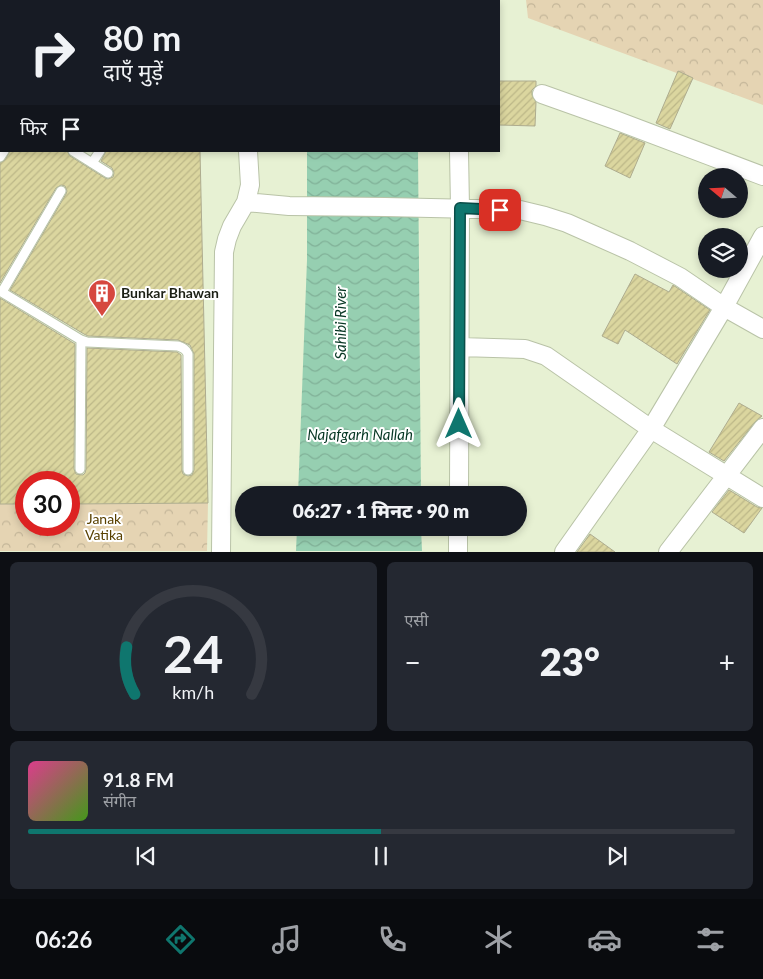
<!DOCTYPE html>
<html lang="hi">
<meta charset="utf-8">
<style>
body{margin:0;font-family:Lato,"Noto Sans Devanagari",sans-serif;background:#242831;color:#f1f3f6;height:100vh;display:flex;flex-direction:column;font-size:19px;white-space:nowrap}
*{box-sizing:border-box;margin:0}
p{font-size:16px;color:#9ea1a6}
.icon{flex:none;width:28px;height:28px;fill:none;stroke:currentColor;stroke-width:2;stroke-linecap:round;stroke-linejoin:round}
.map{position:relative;height:552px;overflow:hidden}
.details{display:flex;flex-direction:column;gap:10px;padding:10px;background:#0d0f14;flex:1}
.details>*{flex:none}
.top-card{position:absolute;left:0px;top:0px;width:500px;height:152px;box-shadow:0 2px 8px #0003;background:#171b24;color:#f1f3f6;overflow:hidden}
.needle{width:32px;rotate:289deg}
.fabs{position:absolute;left:698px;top:168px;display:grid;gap:10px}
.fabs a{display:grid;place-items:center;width:50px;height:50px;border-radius:50%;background:#171b24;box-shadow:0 2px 8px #0003;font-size:25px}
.speed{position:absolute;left:15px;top:471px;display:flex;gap:10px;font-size:25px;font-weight:700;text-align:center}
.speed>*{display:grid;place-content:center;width:65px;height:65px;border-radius:50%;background:#171b24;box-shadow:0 2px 8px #0003;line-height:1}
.speed .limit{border:8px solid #d22;background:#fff;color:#111}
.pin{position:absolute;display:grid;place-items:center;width:42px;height:42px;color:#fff;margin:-21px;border-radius:10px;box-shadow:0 2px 8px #0006}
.me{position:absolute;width:55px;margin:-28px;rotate:0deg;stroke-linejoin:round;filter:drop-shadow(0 0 4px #0008)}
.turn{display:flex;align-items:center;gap:18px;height:105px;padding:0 20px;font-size:22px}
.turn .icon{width:65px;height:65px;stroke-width:2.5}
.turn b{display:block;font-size:35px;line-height:42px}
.then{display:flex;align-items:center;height:48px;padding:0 20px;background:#0003;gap:10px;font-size:19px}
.big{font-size:38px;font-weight:800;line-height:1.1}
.details .tile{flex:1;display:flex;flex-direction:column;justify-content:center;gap:8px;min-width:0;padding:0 18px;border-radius:8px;background:#242831}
.details .dial{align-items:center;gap:0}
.dial svg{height:130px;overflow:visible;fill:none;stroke:#363941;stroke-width:7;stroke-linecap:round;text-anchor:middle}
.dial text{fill:#f1f3f6;stroke:none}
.song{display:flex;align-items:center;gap:15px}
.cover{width:60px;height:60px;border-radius:8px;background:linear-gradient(135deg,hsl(330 70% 55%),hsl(100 70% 35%))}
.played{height:5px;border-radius:2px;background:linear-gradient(90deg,#0f766e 50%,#363941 50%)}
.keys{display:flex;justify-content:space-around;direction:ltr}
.heat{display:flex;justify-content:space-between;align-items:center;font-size:28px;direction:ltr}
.details .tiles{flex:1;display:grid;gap:10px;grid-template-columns:1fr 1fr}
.tile:last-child{grid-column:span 2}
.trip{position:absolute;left:235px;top:486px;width:292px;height:50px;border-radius:25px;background:#171b24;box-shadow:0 2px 8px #0003;font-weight:800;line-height:50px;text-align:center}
.tabs{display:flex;height:80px;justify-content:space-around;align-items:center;background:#090b0e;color:#9ea1a6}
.tabs .icon{width:35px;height:35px}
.tabs .active{color:#0f766e}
.tabs b{font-size:22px;color:#f1f3f6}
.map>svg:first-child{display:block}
.forest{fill:url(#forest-crowns)}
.water{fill:url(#water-waves)}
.building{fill:url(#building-hatch);stroke:#aeac8f}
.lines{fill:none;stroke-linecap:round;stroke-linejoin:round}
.service-casing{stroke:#b9c3a7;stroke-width:11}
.minor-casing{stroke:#b9c3a7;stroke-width:20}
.tertiary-casing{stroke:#b9c3a7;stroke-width:24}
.service{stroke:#fff;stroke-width:9}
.minor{stroke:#fff;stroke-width:18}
.tertiary{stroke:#fff;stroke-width:21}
.route-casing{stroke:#0a4d48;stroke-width:12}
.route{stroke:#0f766e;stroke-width:9}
.labels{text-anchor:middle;stroke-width:4;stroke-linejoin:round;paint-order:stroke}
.poi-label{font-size:14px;font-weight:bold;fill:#1d2116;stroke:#fff;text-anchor:start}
.park-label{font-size:14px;fill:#594100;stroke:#fff}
.water-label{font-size:15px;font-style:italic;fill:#073724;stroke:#fff}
</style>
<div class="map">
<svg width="763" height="552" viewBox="0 0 763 552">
<defs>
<pattern id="forest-crowns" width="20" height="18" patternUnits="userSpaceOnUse" patternTransform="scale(1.25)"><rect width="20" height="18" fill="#e5d4b3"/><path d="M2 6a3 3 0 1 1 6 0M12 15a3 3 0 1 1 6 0" fill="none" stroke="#c4b699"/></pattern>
<pattern id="water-waves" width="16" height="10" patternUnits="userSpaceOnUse" patternTransform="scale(1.25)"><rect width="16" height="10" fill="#96cfb1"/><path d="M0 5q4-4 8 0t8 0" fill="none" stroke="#81b198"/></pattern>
<pattern id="building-hatch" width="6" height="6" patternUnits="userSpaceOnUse" patternTransform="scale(1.25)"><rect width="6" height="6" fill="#dbd69f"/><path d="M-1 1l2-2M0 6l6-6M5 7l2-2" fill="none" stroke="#bcb788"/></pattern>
</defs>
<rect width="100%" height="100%" fill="#e7f1d3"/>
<!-- forest -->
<path class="forest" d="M 526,0 L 763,0 L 763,105 L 528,18 Z
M 208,503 L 207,551 L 0,551 L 0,504 L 26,504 L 26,525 L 69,525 L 69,504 Z"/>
<!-- water -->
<path class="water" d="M 307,151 L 418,151 L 421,495 L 298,495 L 307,260 Z
M 297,528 L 421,528 L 422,551 L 296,551 Z"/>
<!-- building -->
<path class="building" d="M 678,71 L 693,78 L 670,129 L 656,123 Z
M 499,81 L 536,81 L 536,86 L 532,90 L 532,95 L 536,102 L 535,126 L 499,125 Z
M 620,133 L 645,143 L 630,178 L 605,166 Z
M 10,151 L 67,151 L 70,156 L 105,178 L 108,179 L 113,177 L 114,173 L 112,168 L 101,161 L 106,151 L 200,151 L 208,503 L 69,504 L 69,482 L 26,482 L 26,504 L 0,504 L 0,298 L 75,344 L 74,469 L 76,474 L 83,475 L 85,473 L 86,469 L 87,348 L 177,352 L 181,355 L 182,470 L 183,474 L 188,476 L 192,475 L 194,470 L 194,354 L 190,345 L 178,340 L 88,336 L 84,334 L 10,290 L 66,194 L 67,191 L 65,186 L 61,185 L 56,188 L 0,283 L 0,163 L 5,160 Z
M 635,274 L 669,292 L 673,285 L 710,310 L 677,364 L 625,330 L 618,344 L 602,336 Z
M 739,403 L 762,416 L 755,422 L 724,461 L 709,452 Z
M 729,490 L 757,507 L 762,508 L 744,533 L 712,512 Z
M 590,534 L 615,552 L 577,552 Z"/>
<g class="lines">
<!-- service casing -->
<g class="service-casing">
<path id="service" d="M 73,151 L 108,173
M 0,157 L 4,151
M 92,163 L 100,151
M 0,291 L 81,340 L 87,342 L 178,346 C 183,348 186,349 188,354 L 188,470
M 2,292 L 61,191
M 80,469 L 81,340"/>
</g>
<!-- minor casing -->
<g class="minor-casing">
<path id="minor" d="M 246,0 L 246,1
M 455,0 L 456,1
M 0,27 L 1,27
M 542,94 L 615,120 L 763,176
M 246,202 L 289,206 L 385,207 L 520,210 L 545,216 L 567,223 L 630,251 L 680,277 L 724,307 L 763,329
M 460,347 L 525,349 L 546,356 L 651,429 L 763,498
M 459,495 L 460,208 L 459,151
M 221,552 L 224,252 L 227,239 L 232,226 L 246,202 L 250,185 L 248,151
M 458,552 L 458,528
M 564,552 L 651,429 L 724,307 L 763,236
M 668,552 L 763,428"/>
</g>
<!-- tertiary casing -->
<g class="tertiary-casing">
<path id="tertiary" d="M 34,1 L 34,0
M 0,58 L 1,56"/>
</g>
<!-- service -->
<use href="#service" class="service"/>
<!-- minor -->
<use href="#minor" class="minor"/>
<!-- tertiary -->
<use href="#tertiary" class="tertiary"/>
</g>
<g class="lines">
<!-- route casing -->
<g class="route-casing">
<path id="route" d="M 459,424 L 460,208 L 500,210"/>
</g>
<!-- route -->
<use href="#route" class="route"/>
</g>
<!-- icons -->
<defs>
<g id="building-pin" transform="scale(1.4375)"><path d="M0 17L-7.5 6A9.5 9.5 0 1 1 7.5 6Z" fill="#d6483f" stroke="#fff"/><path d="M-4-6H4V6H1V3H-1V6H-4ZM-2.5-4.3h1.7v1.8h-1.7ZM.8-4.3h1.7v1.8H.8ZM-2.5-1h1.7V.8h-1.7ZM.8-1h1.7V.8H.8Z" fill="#fff"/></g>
</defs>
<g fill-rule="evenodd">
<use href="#building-pin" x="102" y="293"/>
</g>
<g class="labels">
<!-- poi labels -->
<g class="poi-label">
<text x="121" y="298">Bunkar Bhawan</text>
</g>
<!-- park labels -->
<g class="park-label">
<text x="104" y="524">Janak<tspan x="104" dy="16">Vatika</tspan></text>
</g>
<!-- water labels -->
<g class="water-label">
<text transform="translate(341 323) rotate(-90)" y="5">Sahibi River</text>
<text x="360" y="440">Najafgarh Nallah</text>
</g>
</g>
</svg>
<div class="fabs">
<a><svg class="needle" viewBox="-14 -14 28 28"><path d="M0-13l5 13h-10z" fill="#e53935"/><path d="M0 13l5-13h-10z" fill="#9ea1a6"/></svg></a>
<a><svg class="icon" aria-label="layers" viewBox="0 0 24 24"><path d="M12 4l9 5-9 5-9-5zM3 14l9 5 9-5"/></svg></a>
</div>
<div class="speed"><div class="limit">30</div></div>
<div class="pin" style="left:500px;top:210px;background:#d93025"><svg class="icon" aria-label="arrive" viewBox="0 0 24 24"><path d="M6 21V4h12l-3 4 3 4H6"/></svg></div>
<svg class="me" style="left:459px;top:424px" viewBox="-20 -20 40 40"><path d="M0-17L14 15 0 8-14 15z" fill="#0f766e" stroke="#fff" stroke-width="4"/></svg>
<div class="trip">06:27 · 1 मिनट · 90 m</div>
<div class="top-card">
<div class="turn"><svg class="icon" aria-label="right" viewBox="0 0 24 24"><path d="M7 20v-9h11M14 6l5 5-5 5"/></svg><div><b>80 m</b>दाएँ मुड़ें</div></div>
<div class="then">फिर<svg class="icon" aria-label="arrive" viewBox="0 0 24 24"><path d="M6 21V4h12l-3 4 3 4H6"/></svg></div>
</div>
</div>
<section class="details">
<div class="tiles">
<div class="tile dial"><svg viewBox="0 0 100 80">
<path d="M14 69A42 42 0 1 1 86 69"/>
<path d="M14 69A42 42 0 0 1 9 40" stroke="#0f766e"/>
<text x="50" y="56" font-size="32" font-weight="700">24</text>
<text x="50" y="72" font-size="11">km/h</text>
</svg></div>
<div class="tile"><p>एसी</p>
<div class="heat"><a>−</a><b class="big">23°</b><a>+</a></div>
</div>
<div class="tile">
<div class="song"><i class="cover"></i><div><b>91.8 FM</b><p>संगीत</p></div></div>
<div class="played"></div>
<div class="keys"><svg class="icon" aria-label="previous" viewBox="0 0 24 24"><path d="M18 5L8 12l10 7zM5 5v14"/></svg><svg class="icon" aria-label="pause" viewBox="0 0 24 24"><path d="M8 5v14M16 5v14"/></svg><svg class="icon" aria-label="next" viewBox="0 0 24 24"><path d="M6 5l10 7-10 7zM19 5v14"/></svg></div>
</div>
</div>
</section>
<nav class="tabs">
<b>06:26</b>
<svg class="icon active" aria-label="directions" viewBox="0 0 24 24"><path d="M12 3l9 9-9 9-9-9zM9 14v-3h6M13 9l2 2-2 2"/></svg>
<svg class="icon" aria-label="music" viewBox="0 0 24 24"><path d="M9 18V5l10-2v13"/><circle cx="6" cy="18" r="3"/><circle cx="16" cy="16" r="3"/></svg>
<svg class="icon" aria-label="phone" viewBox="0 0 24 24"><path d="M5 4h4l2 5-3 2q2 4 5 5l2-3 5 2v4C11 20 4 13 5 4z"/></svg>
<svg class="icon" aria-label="climate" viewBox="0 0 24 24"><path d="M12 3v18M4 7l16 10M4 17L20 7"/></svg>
<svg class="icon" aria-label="car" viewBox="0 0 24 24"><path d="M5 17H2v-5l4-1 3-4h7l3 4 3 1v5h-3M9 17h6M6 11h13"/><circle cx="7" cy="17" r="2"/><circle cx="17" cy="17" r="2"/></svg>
<svg class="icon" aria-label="filters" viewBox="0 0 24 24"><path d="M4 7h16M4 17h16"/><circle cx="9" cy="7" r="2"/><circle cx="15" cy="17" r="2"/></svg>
</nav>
